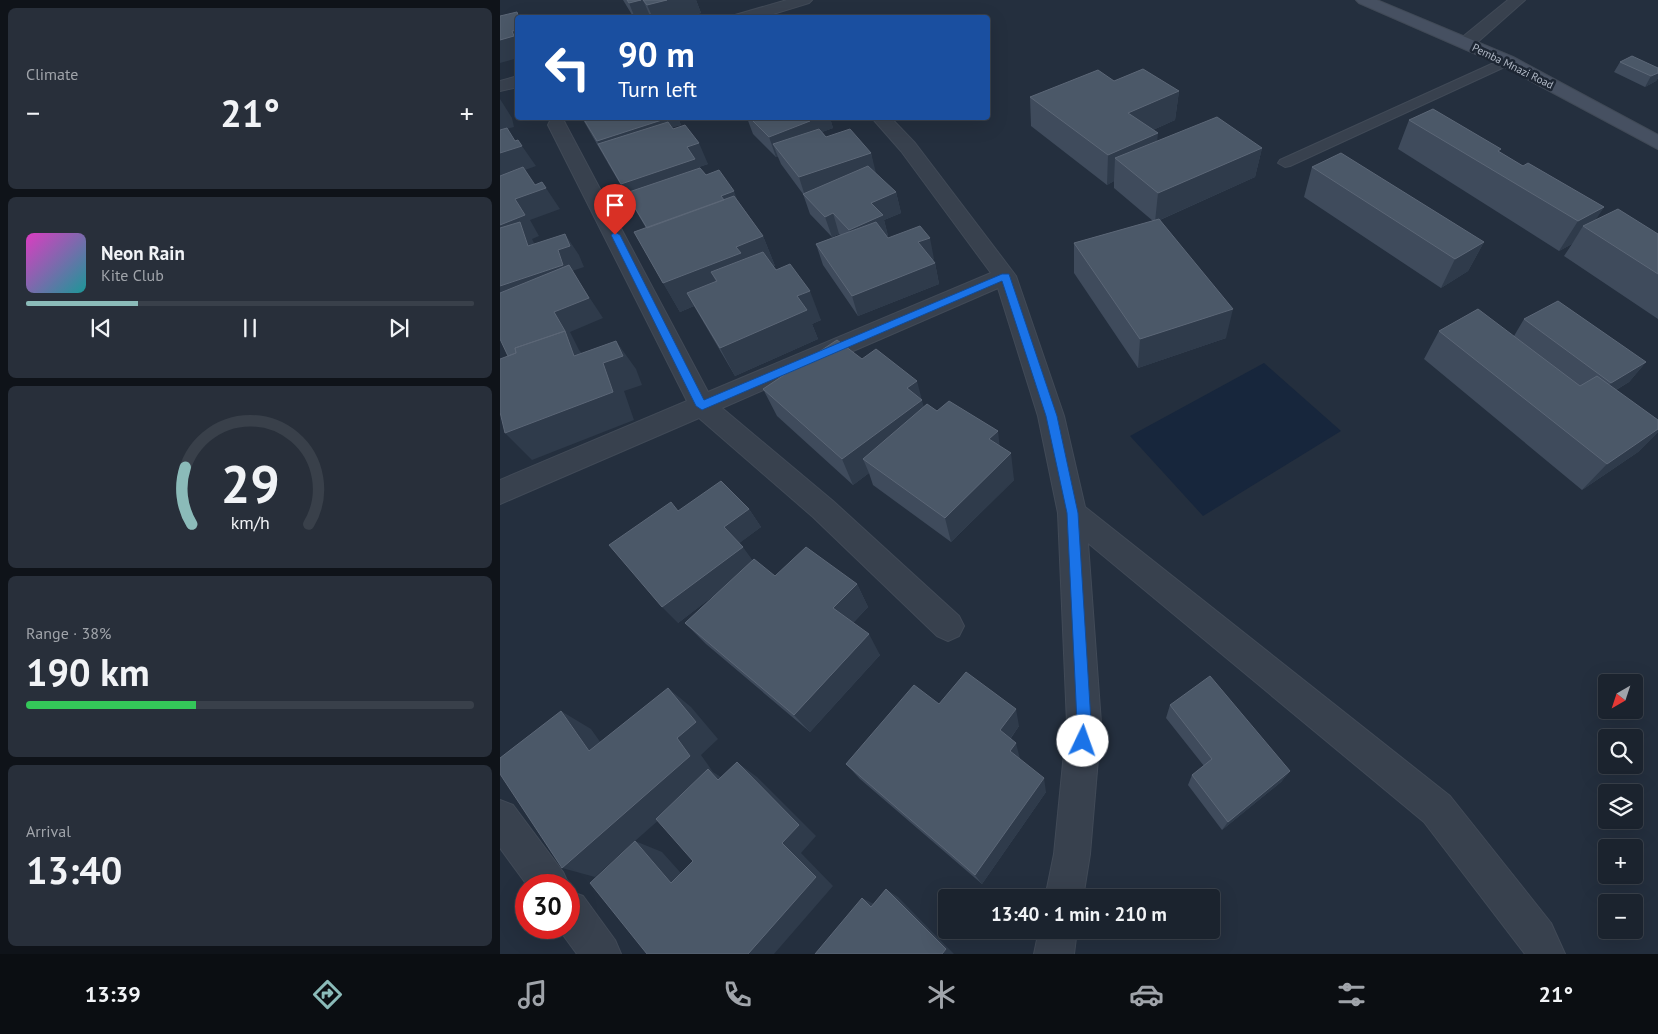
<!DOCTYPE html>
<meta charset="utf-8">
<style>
body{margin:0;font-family:"PT Sans",sans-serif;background:#282f3a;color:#f1f3f6;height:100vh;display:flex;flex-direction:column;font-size:19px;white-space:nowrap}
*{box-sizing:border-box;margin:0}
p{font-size:16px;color:#a0a4aa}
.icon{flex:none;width:28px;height:28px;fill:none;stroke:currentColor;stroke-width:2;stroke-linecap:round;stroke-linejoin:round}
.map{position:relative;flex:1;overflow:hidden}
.side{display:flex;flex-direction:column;gap:8px;padding:8px;background:#0f1319;width:500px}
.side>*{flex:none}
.hud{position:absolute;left:15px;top:15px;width:475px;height:105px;border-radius:5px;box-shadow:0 5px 20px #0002,0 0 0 1px #39404a;background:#1a4fa0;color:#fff;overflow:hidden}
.needle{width:32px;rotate:219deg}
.fabs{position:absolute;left:1098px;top:674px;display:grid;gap:10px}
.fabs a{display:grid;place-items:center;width:45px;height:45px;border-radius:5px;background:#1b232e;box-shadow:0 5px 20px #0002,0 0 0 1px #39404a;font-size:25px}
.speed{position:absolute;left:15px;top:874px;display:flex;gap:10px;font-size:25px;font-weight:700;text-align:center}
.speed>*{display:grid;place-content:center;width:65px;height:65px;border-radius:50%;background:#1b232e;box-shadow:0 5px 20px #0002,0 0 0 1px #39404a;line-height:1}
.speed .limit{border:8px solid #d22;background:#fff;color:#111}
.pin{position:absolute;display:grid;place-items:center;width:42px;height:42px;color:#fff;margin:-51px -21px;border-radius:50% 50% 50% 0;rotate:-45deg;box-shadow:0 0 5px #0007}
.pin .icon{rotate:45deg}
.me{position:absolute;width:55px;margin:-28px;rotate:3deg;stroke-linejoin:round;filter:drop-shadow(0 0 4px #0008)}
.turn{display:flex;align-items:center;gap:18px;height:105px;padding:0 20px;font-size:22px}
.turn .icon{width:65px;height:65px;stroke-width:2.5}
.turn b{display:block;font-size:35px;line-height:42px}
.big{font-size:38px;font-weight:600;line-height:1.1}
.side .card{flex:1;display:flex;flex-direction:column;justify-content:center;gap:8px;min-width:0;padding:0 18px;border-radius:8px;background:#282f3a}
.side .dial{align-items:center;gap:0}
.dial svg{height:130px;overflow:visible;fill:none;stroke:#39404a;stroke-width:7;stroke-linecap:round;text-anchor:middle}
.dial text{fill:#f1f3f6;stroke:none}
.song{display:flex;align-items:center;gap:15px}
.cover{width:60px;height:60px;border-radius:8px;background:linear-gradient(135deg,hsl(310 70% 55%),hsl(180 70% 35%))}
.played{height:5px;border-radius:2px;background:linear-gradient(90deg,#8bbbb9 25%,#39404a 25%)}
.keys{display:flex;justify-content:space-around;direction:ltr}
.heat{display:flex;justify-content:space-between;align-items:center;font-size:28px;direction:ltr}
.charge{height:8px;border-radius:4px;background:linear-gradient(90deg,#34c759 38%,#39404a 0)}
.trip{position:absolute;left:438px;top:889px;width:282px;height:50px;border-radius:5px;background:#1b232e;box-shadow:0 5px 20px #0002,0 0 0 1px #39404a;font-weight:600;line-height:50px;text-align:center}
.tab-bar{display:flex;height:80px;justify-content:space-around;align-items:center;background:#0b0e12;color:#a0a4aa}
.tab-bar .icon{width:35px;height:35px}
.tab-bar .on{color:#8bbbb9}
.tab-bar b{font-size:22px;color:#f1f3f6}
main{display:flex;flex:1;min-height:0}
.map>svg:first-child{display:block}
.water{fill:#17263c}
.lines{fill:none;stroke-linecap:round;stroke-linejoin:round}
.service-casing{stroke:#414a57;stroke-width:2}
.minor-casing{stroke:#414a57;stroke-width:2}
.secondary-casing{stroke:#414a57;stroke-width:2}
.service{fill:#38414e;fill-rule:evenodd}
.minor{fill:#38414e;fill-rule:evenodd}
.secondary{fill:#465061;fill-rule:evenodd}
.wall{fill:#3f4b5c}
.shaded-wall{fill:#2f3b4b}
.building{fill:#4b5868;stroke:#5c6777}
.route{fill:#1a73e8;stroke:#114b97}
.labels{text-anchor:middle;stroke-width:5;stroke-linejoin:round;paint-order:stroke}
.far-street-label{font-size:11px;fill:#b4bcc9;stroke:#1d2633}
</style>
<main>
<section class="side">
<div class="card"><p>Climate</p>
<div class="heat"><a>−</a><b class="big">21°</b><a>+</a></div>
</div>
<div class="card">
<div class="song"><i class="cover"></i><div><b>Neon Rain</b><p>Kite Club</p></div></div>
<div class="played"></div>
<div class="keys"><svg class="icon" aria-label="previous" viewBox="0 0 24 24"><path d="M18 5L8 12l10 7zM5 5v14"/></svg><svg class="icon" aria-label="pause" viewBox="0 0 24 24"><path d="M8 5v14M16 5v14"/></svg><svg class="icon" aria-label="next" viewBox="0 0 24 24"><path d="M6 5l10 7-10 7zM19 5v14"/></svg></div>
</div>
<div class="card dial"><svg viewBox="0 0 100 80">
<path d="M14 69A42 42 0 1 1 86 69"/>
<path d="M14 69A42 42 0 0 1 10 34" stroke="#8bbbb9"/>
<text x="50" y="56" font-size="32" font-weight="700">29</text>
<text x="50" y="72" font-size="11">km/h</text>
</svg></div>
<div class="card"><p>Range · 38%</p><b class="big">190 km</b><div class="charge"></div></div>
<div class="card"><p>Arrival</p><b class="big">13:40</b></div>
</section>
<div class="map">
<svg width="1158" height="954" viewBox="0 0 1158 954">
<rect width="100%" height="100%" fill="#242f3e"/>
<!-- water -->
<path class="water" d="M 764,363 L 841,431 L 703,516 L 630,436 Z"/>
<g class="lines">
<!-- service casing -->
<g class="service-casing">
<path id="service" d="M 1007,57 L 1011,58 L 1013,61 L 1011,64 L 790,166 L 785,167 L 778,163 L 780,160 Z"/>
</g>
<!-- minor casing -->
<g class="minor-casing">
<path id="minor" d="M 287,0 L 312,0 L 309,3 L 260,18 L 233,18 L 235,15 Z
M 1008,0 L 1025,0 L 972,47 L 960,47 L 958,43 L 960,39 Z
M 18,76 L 18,87 L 0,91 L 0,81 Z
M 372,118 L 391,118 L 415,143 L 516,276 L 564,416 L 585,507 L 950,796 L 1051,923 L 1065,954 L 1025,954 L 924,822 L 588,543 L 601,723 L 590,854 L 583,898 L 545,898 L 554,854 L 567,723 L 558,513 L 538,416 L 498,288 L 222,408 L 333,501 L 459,616 L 464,626 L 459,636 L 448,641 L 437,636 L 313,517 L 199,418 L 0,504 L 0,480 L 187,401 L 48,125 L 50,121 L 64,121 L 66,125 L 208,392 L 491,273 L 401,151 Z
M 0,800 L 13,805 L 63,872 L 69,885 L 27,885 L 0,848 Z
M 69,891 L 83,896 L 115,940 L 121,954 L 77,954 L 58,928 L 69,928 Z
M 539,930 L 577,930 L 574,954 L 534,954 Z"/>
</g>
<!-- secondary casing -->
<g class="secondary-casing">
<path id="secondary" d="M 856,0 L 877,0 L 1013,57 L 1158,135 L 1158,149 L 1001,65 L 859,3 Z"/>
</g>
<!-- service -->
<use href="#service" class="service"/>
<!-- minor -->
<use href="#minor" class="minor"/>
<!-- secondary -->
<use href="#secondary" class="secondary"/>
</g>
<!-- wall -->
<path class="wall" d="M 123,0 L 196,0 L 201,13 L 182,18 L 134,18 Z
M 1120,62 L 1158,68 L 1158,78 L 1156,81 L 1145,87 L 1114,72 Z
M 614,81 L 679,91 L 675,120 L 653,130 L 657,141 L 762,148 L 755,177 L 660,220 L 726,338 L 638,368 L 574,273 L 574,243 L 653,221 L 614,188 L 614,181 L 607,185 L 531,126 L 530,97 Z
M 82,118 L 178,118 L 181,125 L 173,127 L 173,129 L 208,164 L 199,167 L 200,168 L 206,175 L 238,201 L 263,236 L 275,266 L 273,266 L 321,320 L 312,324 L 318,339 L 235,376 L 194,306 L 180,312 L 134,232 L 146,228 L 109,165 Z
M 247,118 L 330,118 L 333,128 L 322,132 L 326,137 L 371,153 L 375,174 L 396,192 L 401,213 L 384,220 L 388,236 L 386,236 L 388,238 L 434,259 L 432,260 L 435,263 L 439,284 L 358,316 L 323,265 L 316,244 L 340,235 L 339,234 L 332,237 L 310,214 L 303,194 L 281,164 L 278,157 L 276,157 L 253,134 Z
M 909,120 L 1000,152 L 1023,166 L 1104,207 L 1095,220 L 1158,234 L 1158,319 L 1064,256 L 1072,244 L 1059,251 L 898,149 Z
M 812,167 L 984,242 L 968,271 L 941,288 L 804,197 Z
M 1024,319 L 1146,362 L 1129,382 L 1116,390 L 1158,420 L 1158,432 L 1138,452 L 1082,490 L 924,359 L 939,331 L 1014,336 Z
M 263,389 L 424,407 L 500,446 L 514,480 L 451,542 L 373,485 L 369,473 L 353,485 L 277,416 Z
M 249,509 L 261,527 L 239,543 L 252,560 L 275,576 L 357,584 L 368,607 L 353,623 L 380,655 L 310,732 L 206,644 L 185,623 L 221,590 L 178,623 L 178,511 Z
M 439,704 L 519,726 L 511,738 L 520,759 L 546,792 L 482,884 L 360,779 L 346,764 Z
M 670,705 L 790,771 L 781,782 L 722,830 L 688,785 L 692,775 L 704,766 L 666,718 Z"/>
<!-- shaded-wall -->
<path class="shaded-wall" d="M 141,0 L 143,0 L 151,18 L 135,18 L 129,3 Z
M 167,0 L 196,0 L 201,13 L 182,18 L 153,18 L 147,5 Z
M 18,30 L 18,58 L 0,63 L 0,40 L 12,31 Z
M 1158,73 L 1158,78 L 1156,81 L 1145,87 L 1151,76 Z
M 679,91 L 675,120 L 626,142 L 628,113 Z
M 0,99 L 12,118 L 14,127 L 1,130 L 0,147 Z
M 165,118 L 178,118 L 181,125 L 173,127 L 178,139 L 108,162 L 97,141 Z
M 305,118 L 330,118 L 333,128 L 314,135 L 273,144 L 278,157 L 276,157 L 269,137 Z
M 658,133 L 655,162 L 615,158 L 614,181 L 607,185 L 608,155 Z
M 199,143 L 208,164 L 199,167 L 205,179 L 126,193 L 133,204 L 121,184 L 187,147 Z
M 22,146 L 36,166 L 25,170 L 39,191 L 46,188 L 60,209 L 30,220 L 39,236 L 32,239 L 34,243 L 43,267 L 0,251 L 0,225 L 15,199 L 0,196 L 0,153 Z
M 762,148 L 755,177 L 655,222 L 658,193 Z
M 371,153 L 376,173 L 307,198 L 305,196 L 299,177 Z
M 234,191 L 242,212 L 232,216 L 221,196 Z
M 396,192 L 401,213 L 384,220 L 388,236 L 355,251 L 349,230 L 371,203 Z
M 1104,207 L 1089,230 L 1083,226 L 1072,244 L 1059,251 L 1078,221 Z
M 333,213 L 339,234 L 332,237 L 325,217 Z
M 65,234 L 79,255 L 84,267 L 72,271 L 103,318 L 70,332 L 79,350 L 87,359 L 96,384 L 0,305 L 0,286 L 58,250 Z
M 263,236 L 275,266 L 251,275 L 217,281 L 211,272 L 223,295 L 187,293 L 194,306 L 180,312 L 163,283 L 236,247 Z
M 430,238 L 434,259 L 422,263 L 418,242 Z
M 984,242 L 968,271 L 941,288 L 955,259 Z
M 435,263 L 439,284 L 358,316 L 352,296 Z
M 310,291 L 321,320 L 312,324 L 318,339 L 235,376 L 220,348 L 297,296 Z
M 733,309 L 726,338 L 638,368 L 640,339 Z
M 116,341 L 136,369 L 142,385 L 124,391 L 134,420 L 32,460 L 5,433 L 103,363 Z
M 1146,362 L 1129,382 L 1095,402 L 1111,383 Z
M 417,381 L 429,427 L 363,459 L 369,473 L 353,485 L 342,459 L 407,388 Z
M 1158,429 L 1158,432 L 1138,452 L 1082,490 L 1107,464 Z
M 498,431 L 501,458 L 489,439 Z
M 511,453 L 514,480 L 451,542 L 445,518 Z
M 249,509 L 261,527 L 237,545 L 224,527 Z
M 243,547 L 255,564 L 178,623 L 162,607 Z
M 357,584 L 368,607 L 346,630 L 333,608 Z
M 369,634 L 380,655 L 310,732 L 294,715 Z
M 168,688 L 191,707 L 218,739 L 201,755 L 213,772 L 230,783 L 218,780 L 212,773 L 135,841 L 162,852 L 197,891 L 171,883 L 135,841 L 95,877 L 62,868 L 177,738 Z
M 516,709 L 519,726 L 504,747 L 500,730 Z
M 61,711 L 91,729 L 118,767 L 89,751 Z
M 516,743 L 520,759 L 510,751 Z
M 237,762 L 257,777 L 316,836 L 301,853 L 333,886 L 274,954 L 248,954 L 282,843 Z
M 790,771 L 781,782 L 722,830 L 728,822 Z
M 544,778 L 546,792 L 482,884 L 475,875 Z
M 386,889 L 398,897 L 454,954 L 442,954 Z
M 362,898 L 376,905 L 371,907 Z"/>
<!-- building -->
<path class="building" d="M 127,0 L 141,0 L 129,3 Z
M 143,0 L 167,0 L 147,5 Z
M 17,12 L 19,18 L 18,18 L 18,30 L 12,31 L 14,36 L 0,40 L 0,16 Z
M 1132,56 L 1158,68 L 1158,73 L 1151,76 L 1120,62 Z
M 643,69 L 679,91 L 628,113 L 658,133 L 608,155 L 530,97 L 598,70 L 614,81 Z
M 933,109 L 1001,149 L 998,151 L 1023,166 L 1028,163 L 1104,207 L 1078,221 L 909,120 Z
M 717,117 L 762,148 L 658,193 L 615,158 Z
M 83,118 L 168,118 L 97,141 Z
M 250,118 L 306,118 L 310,121 L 269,137 Z
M 168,122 L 173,129 L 185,125 L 199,143 L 187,147 L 195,159 L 121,184 L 98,144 Z
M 7,128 L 15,141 L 18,140 L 22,146 L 0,153 L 0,130 Z
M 319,129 L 326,137 L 350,129 L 371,153 L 299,177 L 273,144 Z
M 841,153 L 984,242 L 955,259 L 812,167 Z
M 368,166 L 396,192 L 371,203 L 383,215 L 349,230 L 333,213 L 325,217 L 303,194 Z
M 23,167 L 35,185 L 42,182 L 46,188 L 15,199 L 25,215 L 0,225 L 0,176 Z
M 200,168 L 206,175 L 219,170 L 234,191 L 221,196 L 224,200 L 147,228 L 126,193 Z
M 234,196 L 263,236 L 236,247 L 241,253 L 163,283 L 134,232 Z
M 1118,209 L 1158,234 L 1158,274 L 1083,226 Z
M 659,219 L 733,309 L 640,339 L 574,243 Z
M 20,222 L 28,246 L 65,234 L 70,246 L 58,250 L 63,265 L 0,286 L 0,228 Z
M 376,222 L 388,238 L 420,226 L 430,238 L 418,242 L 435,263 L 352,296 L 316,244 Z
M 263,252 L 276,270 L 290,264 L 310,291 L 297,296 L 307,310 L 220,348 L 187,293 L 217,281 L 211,272 Z
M 69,265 L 89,298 L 54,312 L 65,331 L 15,348 L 16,353 L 8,356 L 0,339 L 0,293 Z
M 1058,301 L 1146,362 L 1111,383 L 1024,319 Z
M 978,309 L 1080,386 L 1097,376 L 1158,420 L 1158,429 L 1107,464 L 939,331 Z
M 65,331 L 74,356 L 116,341 L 123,356 L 103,363 L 113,392 L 5,433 L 0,412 L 0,359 L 16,353 L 15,348 Z
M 337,340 L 362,359 L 376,349 L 417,381 L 407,388 L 422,400 L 342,459 L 263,389 Z
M 449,401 L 498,431 L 489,439 L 511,453 L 445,518 L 363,459 L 427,404 L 437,411 Z
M 221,481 L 249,509 L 224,527 L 243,547 L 162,607 L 109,545 L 171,502 L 178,511 Z
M 306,547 L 357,584 L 333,608 L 369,634 L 294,715 L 185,623 L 254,559 L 275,576 Z
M 466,672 L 516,709 L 500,730 L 516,743 L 510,751 L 544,778 L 475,875 L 346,764 L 414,685 L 439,704 Z
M 710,676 L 790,771 L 728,822 L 692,775 L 712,759 L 670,705 Z
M 168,688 L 196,722 L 177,738 L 190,756 L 62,868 L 0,774 L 0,758 L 61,711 L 89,751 Z
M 237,762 L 299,825 L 282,843 L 316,877 L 248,954 L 147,954 L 90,883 L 135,841 L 171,883 L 193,861 L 156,819 L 208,769 L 218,780 Z
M 386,889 L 446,949 L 442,954 L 315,954 L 362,898 L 371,907 Z"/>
<!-- route -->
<path class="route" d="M 115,232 L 120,235 L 204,400 L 502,274 L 509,274 L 557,416 L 578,513 L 591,722 L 588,746 L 583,748 L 578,746 L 576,741 L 577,722 L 567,513 L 546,416 L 502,281 L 202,410 L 196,406 L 111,235 Z"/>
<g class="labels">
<!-- far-street labels -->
<g class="far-street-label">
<text transform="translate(1013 66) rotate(26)" y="4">Pemba Mnazi Road</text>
</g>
</g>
</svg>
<div class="fabs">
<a><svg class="needle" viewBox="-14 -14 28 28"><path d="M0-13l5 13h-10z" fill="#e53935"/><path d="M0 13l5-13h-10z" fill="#a0a4aa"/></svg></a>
<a><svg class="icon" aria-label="search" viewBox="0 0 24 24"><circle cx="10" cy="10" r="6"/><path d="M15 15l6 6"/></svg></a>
<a><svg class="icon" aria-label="layers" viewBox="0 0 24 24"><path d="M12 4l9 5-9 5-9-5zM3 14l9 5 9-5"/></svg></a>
<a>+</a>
<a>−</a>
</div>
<div class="speed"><div class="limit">30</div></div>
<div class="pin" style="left:115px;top:235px;background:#d93025"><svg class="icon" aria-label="arrive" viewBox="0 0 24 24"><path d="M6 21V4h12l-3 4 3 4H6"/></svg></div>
<svg class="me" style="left:583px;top:741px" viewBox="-20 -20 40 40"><circle r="19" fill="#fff"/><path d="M0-13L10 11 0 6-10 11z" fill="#1a73e8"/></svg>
<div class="trip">13:40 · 1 min · 210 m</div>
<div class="hud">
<div class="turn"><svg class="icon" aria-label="left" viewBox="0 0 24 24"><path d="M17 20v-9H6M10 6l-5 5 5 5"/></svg><div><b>90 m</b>Turn left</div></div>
</div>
</div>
</main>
<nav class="tab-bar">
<b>13:39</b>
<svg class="icon on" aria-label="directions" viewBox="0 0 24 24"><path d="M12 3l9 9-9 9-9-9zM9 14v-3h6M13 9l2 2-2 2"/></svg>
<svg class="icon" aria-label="music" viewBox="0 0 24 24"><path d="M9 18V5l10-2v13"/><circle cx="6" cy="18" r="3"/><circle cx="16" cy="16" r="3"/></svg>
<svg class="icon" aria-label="phone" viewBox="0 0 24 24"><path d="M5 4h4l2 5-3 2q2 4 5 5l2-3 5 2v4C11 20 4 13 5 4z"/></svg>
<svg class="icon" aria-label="climate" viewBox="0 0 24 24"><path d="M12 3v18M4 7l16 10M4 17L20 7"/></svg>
<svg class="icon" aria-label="car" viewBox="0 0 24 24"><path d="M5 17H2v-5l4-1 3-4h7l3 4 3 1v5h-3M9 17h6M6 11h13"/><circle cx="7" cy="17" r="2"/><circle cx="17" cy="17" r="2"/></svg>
<svg class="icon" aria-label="filters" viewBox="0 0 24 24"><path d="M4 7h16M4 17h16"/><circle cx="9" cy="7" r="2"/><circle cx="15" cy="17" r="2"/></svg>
<b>21°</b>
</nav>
